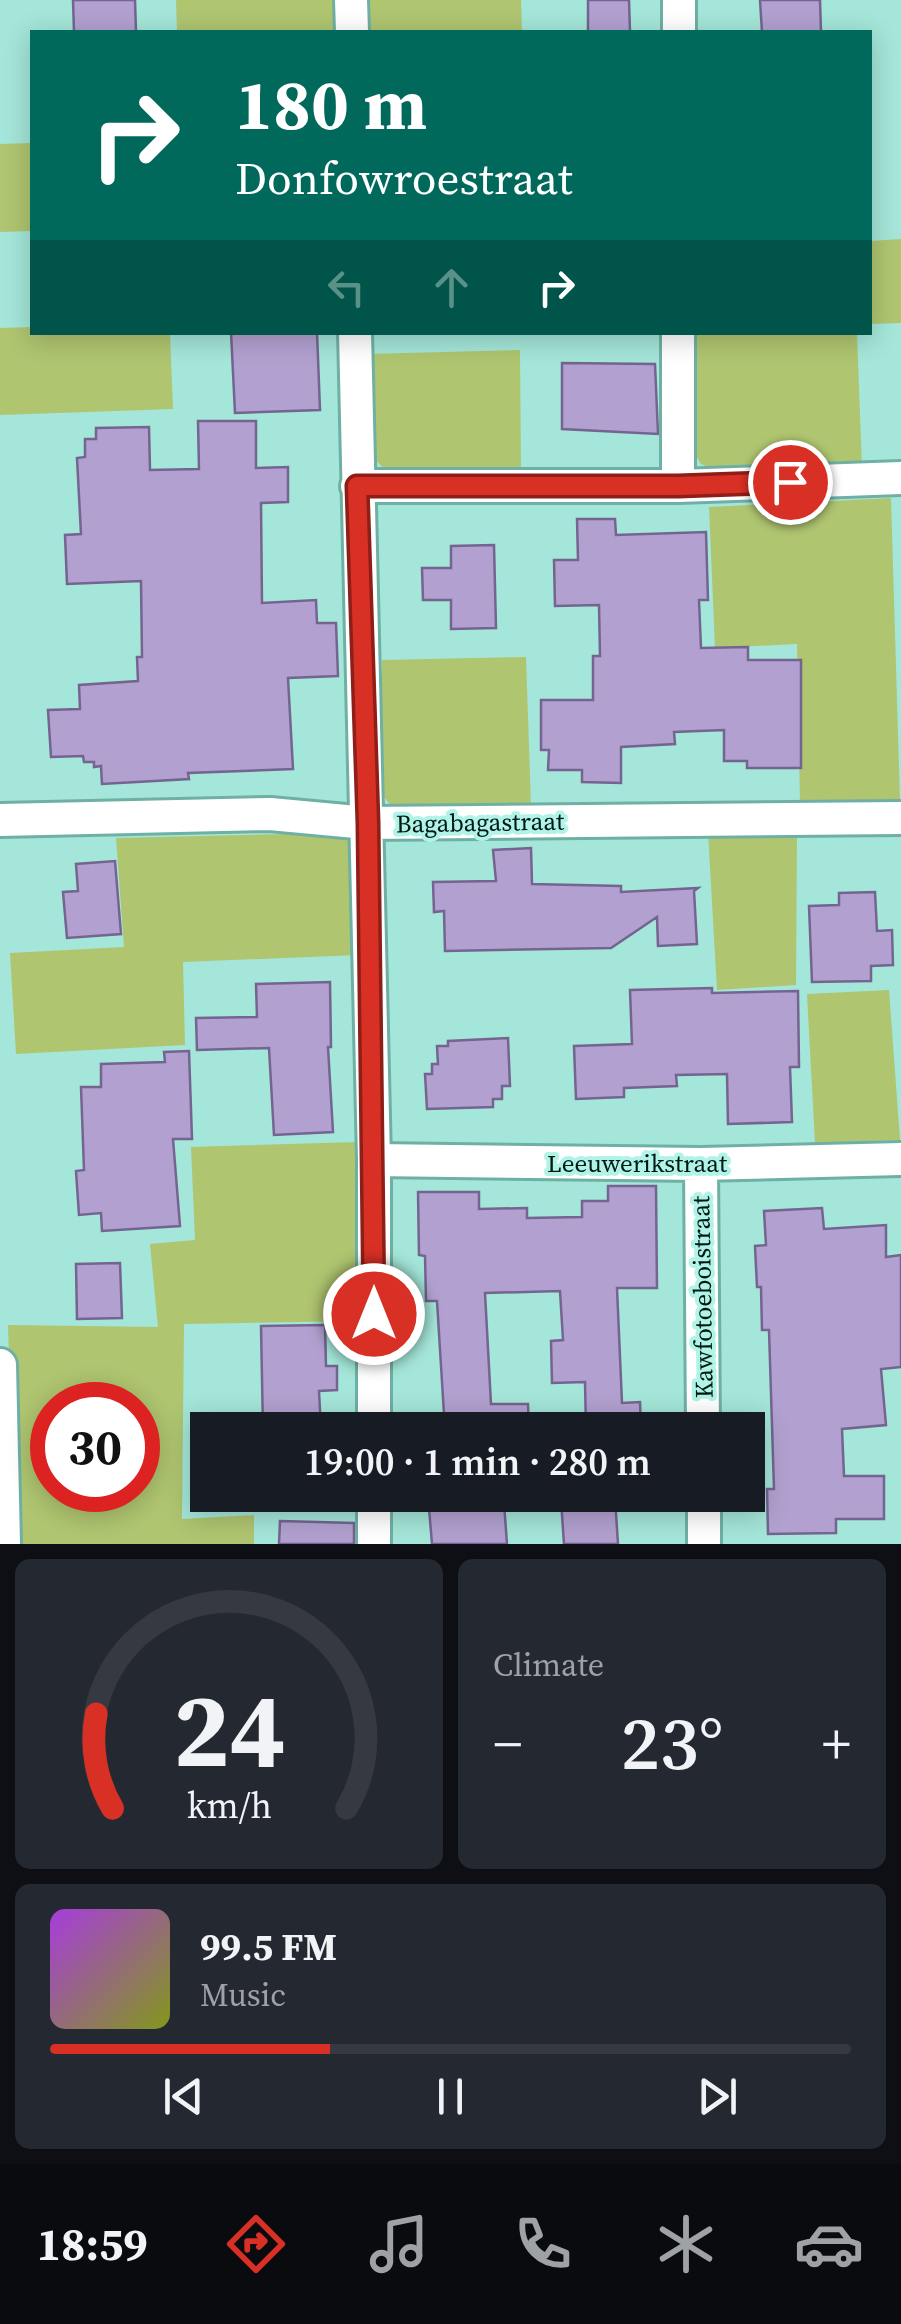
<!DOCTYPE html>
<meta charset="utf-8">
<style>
body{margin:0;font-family:"Source Serif 4",serif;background:#242831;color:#f1f3f6;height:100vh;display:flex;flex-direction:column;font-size:38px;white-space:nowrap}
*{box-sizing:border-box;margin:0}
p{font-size:32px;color:#9ea1a6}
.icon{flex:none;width:55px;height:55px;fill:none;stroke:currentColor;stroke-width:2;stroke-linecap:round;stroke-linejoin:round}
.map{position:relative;height:1544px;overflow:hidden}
.side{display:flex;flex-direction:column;gap:15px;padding:15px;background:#0d0f14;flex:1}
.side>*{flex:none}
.top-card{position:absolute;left:30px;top:30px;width:842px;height:305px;border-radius:0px;box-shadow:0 5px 25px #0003;background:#00695c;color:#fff;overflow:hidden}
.speed{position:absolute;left:30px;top:1382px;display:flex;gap:20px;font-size:50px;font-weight:700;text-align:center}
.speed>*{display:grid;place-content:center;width:130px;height:130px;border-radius:50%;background:#171b24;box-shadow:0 5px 25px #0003;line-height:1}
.speed .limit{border:15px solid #d22;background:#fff;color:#111}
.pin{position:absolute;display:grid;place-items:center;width:85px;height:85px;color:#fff;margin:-42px;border:5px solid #fff;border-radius:50%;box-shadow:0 2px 10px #0007}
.me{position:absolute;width:110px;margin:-55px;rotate:0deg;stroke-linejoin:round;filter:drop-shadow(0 0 8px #0008)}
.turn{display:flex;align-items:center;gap:35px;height:210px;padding:0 40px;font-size:45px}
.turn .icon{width:130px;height:130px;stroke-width:2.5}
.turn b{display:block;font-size:70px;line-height:85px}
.lanes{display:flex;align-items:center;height:95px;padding:0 40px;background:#0003;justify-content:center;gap:50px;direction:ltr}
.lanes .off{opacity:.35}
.big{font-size:75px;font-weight:600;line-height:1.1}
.side .card{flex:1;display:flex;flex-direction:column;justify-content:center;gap:15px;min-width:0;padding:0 35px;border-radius:15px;background:#242831}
.side .dial{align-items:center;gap:0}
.dial svg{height:260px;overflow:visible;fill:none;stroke:#363941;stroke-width:7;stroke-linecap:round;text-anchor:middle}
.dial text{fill:#f1f3f6;stroke:none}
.song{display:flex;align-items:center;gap:30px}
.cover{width:120px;height:120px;border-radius:15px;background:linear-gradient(135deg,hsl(280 70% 55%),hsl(70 70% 35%))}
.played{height:10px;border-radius:5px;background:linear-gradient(90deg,#d93025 35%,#363941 35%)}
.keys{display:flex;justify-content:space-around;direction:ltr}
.heat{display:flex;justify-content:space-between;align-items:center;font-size:55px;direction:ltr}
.side .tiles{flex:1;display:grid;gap:15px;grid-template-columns:1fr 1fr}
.card:last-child{grid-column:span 2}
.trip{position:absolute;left:190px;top:1412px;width:575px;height:100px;border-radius:0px;background:#171b24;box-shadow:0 5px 25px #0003;font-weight:600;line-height:100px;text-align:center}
.tabs{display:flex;height:160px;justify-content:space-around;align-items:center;background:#090b0e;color:#9ea1a6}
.tabs .icon{width:70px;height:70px}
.tabs .on{color:#d93025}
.tabs b{font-size:45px;color:#f1f3f6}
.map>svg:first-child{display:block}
.green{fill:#afc570;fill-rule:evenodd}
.building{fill:#b2a1d0;stroke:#746490;stroke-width:2.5}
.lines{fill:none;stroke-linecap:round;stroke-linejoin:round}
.street-casing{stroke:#6fb0a4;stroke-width:38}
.street{stroke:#fff;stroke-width:32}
.route-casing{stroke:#8d1f18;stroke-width:25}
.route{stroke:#d93025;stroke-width:18}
.labels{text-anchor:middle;stroke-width:8;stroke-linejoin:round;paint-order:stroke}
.street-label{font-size:25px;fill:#001915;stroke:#b1f4e7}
</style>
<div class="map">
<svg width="901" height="1544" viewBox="0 0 901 1544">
<rect width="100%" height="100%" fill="#a4e6d9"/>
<!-- green -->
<path class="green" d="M 176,0 L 337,0 L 337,32 L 177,32 Z
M 360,0 L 521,0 L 522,32 L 361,32 Z
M 32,143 L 32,231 L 0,232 L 0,144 Z
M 901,239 L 901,323 L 870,324 L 870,241 Z
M 32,327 L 32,332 L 170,333 L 173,409 L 0,415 L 0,328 Z
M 719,332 L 857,333 L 862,470 L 721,473 L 701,464 L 693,451 L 686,335 Z
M 520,350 L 521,473 L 387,471 L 373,458 L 368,354 Z
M 891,498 L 900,802 L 800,803 L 797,644 L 715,648 L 709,507 Z
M 526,657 L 531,806 L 393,808 L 380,792 L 382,660 Z
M 708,832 L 797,833 L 796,985 L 717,990 Z
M 331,833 L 346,837 L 361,856 L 359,955 L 183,962 L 185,1045 L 16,1054 L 10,953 L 124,947 L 116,838 Z
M 889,990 L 900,1140 L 815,1143 L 807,994 Z
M 358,1142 L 356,1321 L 184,1324 L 182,1519 L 254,1515 L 254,1544 L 15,1544 L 8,1325 L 158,1327 L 150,1244 L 195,1240 L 191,1147 ZM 52,1405 L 138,1405 L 138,1490 L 52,1490 Z"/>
<!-- building -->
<path class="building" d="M 73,0 L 135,0 L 136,32 L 74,32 Z
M 588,0 L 629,0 L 630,32 L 588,32 Z
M 760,0 L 820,0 L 821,32 L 762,32 Z
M 231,332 L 317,332 L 320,410 L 235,413 Z
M 562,363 L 655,364 L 658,434 L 562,429 Z
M 198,421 L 256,421 L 256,468 L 288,467 L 288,502 L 261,503 L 262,603 L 316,600 L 317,623 L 336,623 L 338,676 L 288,678 L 293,769 L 188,773 L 189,779 L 102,784 L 101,766 L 94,767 L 94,762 L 84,762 L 83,756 L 51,757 L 48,710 L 80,709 L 79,685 L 138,681 L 137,657 L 142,657 L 141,581 L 67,584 L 65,535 L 81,534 L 77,458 L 85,457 L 85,439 L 96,439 L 96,428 L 149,427 L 150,470 L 199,469 Z
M 577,519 L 615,519 L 616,535 L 706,532 L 708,600 L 699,600 L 701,648 L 748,647 L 748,660 L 801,660 L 801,768 L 747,768 L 747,761 L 724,761 L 724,730 L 674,732 L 675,744 L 621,747 L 621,783 L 582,782 L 582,770 L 548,770 L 549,750 L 541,750 L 541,700 L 593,700 L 593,656 L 600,656 L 599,605 L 555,606 L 554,560 L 578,560 Z
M 494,545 L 496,628 L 451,629 L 451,600 L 423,600 L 422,568 L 451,568 L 451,546 Z
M 531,848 L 532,884 L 621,886 L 621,892 L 698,888 L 694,891 L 697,944 L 658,946 L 657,917 L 611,948 L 445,951 L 444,911 L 434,912 L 433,882 L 496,881 L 493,850 Z
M 115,861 L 121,934 L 67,938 L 63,892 L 78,891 L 76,864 Z
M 875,892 L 877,931 L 892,930 L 893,965 L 871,966 L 871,981 L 812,982 L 809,906 L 839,905 L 839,893 Z
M 330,982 L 331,1047 L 328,1047 L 333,1132 L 274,1135 L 269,1048 L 197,1050 L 196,1018 L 257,1017 L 256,984 Z
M 712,988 L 712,993 L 798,991 L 799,1067 L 790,1067 L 792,1122 L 728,1124 L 727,1074 L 676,1075 L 677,1086 L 624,1088 L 624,1097 L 576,1099 L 574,1046 L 632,1044 L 630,990 Z
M 508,1038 L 510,1086 L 502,1086 L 502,1099 L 493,1099 L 493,1107 L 427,1109 L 425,1074 L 432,1074 L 432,1064 L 438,1064 L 437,1046 L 448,1046 L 448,1041 Z
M 189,1051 L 192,1139 L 173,1139 L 180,1226 L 102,1231 L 101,1213 L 79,1215 L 76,1171 L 84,1170 L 81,1087 L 101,1087 L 101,1064 L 165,1062 L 164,1052 Z
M 608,1186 L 656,1186 L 657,1288 L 617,1288 L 622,1403 L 640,1402 L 641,1430 L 586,1430 L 585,1382 L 552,1383 L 551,1341 L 563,1340 L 560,1291 L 485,1293 L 491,1404 L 528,1404 L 529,1430 L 445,1430 L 437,1301 L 426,1301 L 425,1256 L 419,1255 L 418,1192 L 479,1192 L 479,1209 L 527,1208 L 527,1218 L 582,1217 L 582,1201 L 608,1201 Z
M 822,1208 L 824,1229 L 886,1225 L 886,1257 L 901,1255 L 901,1367 L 881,1369 L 886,1425 L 842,1429 L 844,1476 L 884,1476 L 884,1519 L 836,1519 L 836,1533 L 768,1534 L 767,1489 L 774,1489 L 769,1330 L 762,1330 L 761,1287 L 757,1287 L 755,1246 L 766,1245 L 764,1211 Z
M 120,1263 L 122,1318 L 77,1319 L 76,1264 Z
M 325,1325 L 326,1366 L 337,1366 L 337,1390 L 319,1391 L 321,1430 L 263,1430 L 261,1326 Z
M 615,1498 L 618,1544 L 564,1544 L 561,1500 Z
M 504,1503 L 507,1544 L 432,1544 L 429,1508 Z
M 280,1521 L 354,1523 L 354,1544 L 279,1544 Z"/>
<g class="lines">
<!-- street casing -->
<g class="street-casing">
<path id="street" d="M 351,0 L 352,32
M 679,32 L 679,0
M 355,332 L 374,1160 L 374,1430
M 357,486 L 678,486 L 901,478
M 678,486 L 678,332
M 0,820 L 270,814 L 367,823 L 901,818
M 374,1160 L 701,1164 L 901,1159
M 701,1164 L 703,1430
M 0,1365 L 4,1544
M 704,1495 L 704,1544
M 374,1544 L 374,1495"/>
</g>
<!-- street -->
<use href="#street" class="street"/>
</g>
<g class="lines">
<!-- route casing -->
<g class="route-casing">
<path id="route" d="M 374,1314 L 368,823 L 357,486 L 678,486 L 790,482"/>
</g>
<!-- route -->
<use href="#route" class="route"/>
</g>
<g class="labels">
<!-- street labels -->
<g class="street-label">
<text transform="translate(480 822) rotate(-1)" y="9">Bagabagastraat</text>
<text x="637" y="1172">Leeuwerikstraat</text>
<text transform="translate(702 1297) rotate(-91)" y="9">Kawfotoeboistraat</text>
</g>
</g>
</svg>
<div class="speed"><div class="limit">30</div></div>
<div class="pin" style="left:790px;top:482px;background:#d93025"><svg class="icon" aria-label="arrive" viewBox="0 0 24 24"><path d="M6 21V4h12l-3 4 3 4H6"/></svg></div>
<svg class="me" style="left:374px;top:1314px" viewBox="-20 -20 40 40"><circle r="17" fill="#d93025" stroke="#fff" stroke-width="3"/><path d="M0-11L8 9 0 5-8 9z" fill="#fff"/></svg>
<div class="trip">19:00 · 1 min · 280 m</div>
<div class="top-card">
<div class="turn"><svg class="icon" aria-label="right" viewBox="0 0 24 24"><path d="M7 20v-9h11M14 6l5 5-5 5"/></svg><div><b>180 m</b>Donfowroestraat</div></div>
<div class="lanes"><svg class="icon off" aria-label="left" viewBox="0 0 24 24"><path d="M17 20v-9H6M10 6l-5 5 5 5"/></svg><svg class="icon off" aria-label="ahead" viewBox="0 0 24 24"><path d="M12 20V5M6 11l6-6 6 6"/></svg><svg class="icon" aria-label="right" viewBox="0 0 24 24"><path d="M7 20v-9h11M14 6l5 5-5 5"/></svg></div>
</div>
</div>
<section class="side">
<div class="tiles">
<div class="card dial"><svg viewBox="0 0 100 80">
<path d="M14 69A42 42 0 1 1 86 69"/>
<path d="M14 69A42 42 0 0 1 9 40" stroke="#d93025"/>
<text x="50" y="56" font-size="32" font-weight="700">24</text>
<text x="50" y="72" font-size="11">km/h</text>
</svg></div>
<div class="card"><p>Climate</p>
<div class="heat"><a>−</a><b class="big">23°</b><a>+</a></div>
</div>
<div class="card">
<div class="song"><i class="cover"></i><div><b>99.5 FM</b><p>Music</p></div></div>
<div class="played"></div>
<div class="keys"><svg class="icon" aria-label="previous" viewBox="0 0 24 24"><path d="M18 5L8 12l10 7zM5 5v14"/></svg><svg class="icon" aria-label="pause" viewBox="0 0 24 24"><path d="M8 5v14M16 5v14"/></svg><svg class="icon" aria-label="next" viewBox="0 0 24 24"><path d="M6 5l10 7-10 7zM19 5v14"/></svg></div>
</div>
</div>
</section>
<nav class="tabs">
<b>18:59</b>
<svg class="icon on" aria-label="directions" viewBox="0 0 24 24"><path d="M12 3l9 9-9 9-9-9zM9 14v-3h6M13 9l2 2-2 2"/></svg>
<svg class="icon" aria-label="music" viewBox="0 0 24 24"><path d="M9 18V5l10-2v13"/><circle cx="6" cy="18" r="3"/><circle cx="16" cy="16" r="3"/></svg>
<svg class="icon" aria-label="phone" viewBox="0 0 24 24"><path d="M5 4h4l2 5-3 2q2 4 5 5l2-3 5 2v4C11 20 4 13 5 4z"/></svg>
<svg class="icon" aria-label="climate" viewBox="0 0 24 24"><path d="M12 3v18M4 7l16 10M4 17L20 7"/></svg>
<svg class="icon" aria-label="car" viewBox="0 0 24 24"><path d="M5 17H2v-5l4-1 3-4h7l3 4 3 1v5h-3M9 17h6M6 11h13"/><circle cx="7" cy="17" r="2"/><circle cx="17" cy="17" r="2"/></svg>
</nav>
